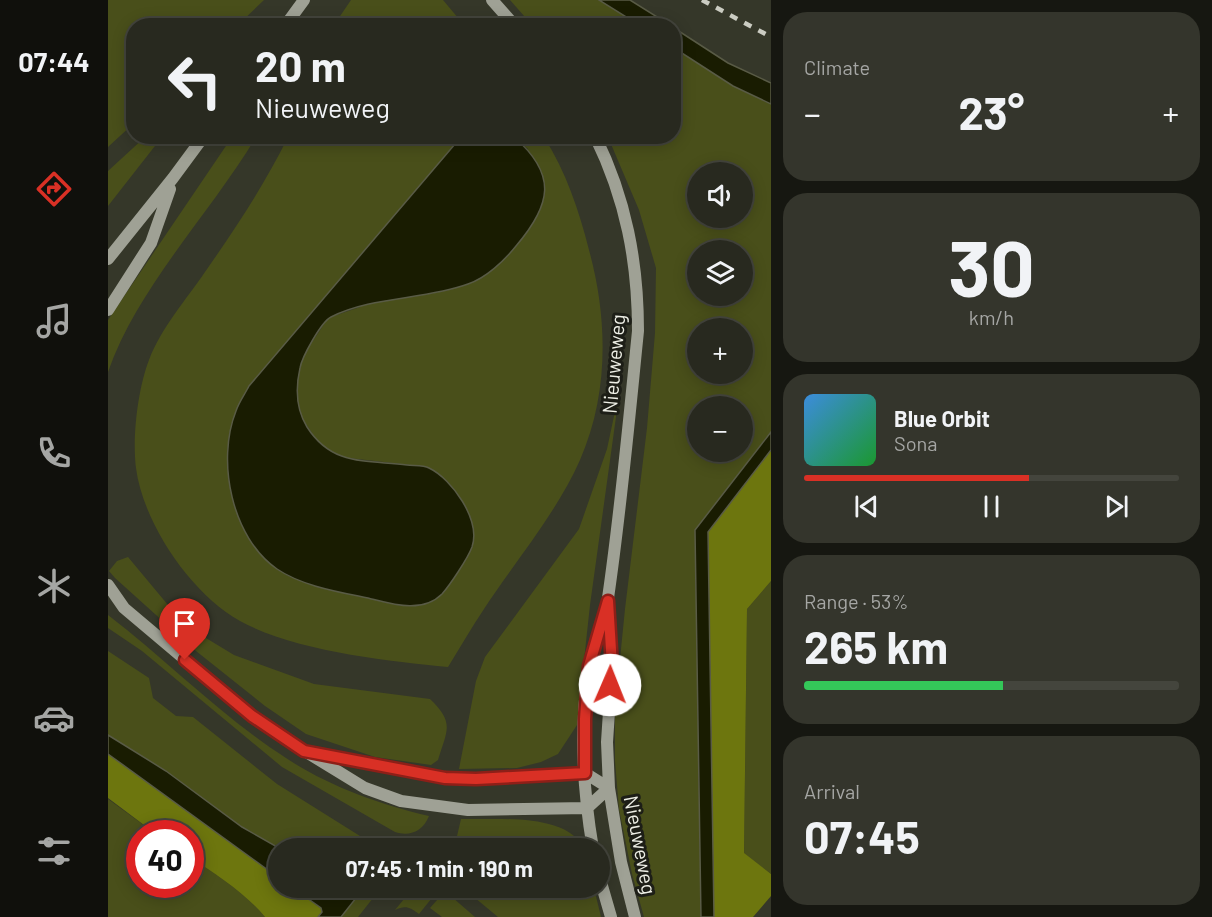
<!DOCTYPE html>
<meta charset="utf-8">
<style>
body{margin:0;font-family:Barlow,sans-serif;background:#34352c;color:#f1f3f6;height:100vh;display:flex;flex-direction:column;font-size:22px;white-space:nowrap}
*{box-sizing:border-box;margin:0}
p{font-size:20px;color:#a5a6a4}
.icon{flex:none;width:33px;height:33px;fill:none;stroke:currentColor;stroke-width:2;stroke-linecap:round;stroke-linejoin:round}
.map{position:relative;flex:1;overflow:hidden}
.details{display:flex;flex-direction:column;gap:12px;padding:12px;background:#161711;width:441px}
.details>*{flex:none}
.banner{position:absolute;left:18px;top:18px;width:555px;height:126px;border-radius:24px;box-shadow:0 3px 15px #0003,0 0 0 2px #44453d;background:#28291f;color:#f1f3f6;overflow:hidden}
.controls{position:absolute;left:579px;top:162px;display:grid;gap:12px}
.controls a{display:grid;place-items:center;width:66px;height:66px;border-radius:50%;background:#28291f;box-shadow:0 3px 15px #0003,0 0 0 2px #44453d;font-size:30px}
.speed{position:absolute;left:18px;top:820px;display:flex;gap:12px;font-size:30px;font-weight:700;text-align:center}
.speed>*{display:grid;place-content:center;width:78px;height:78px;border-radius:50%;background:#28291f;box-shadow:0 3px 15px #0003,0 0 0 2px #44453d;line-height:1}
.speed .limit{border:9px solid #d22;background:#fff;color:#111}
.pin{position:absolute;display:grid;place-items:center;width:51px;height:51px;color:#fff;margin:-62px -26px;border-radius:50% 50% 50% 0;rotate:-45deg;box-shadow:0 0 6px #0007}
.pin .icon{rotate:45deg}
.me{position:absolute;width:66px;margin:-33px;rotate:1deg;stroke-linejoin:round;filter:drop-shadow(0 0 4px #0008)}
.turn{display:flex;align-items:center;gap:21px;height:126px;padding:0 30px;font-size:27px}
.turn .icon{width:78px;height:78px;stroke-width:2.5}
.turn b{display:block;font-size:42px;line-height:51px}
.big{font-size:45px;font-weight:700;line-height:1.1}
.details .card{flex:1;display:flex;flex-direction:column;justify-content:center;gap:9px;min-width:0;padding:0 21px;border-radius:24px;background:#34352c}
.details .dial{align-items:center;gap:0}
.dial b{font-size:78px;line-height:1}
.song{display:flex;align-items:center;gap:18px}
.cover{width:72px;height:72px;border-radius:9px;background:linear-gradient(135deg,hsl(210 70% 55%),hsl(130 70% 35%))}
.played{height:6px;border-radius:3px;background:linear-gradient(90deg,#d93025 60%,#44453d 60%)}
.keys{display:flex;justify-content:space-around;direction:ltr}
.heat{display:flex;justify-content:space-between;align-items:center;font-size:33px;direction:ltr}
.charge{height:9px;border-radius:4px;background:linear-gradient(90deg,#34c759 53%,#44453d 0)}
.trip{position:absolute;left:160px;top:838px;width:342px;height:60px;border-radius:30px;background:#28291f;box-shadow:0 3px 15px #0003,0 0 0 2px #44453d;font-weight:700;line-height:60px;text-align:center}
main{display:flex;flex:1;min-height:0}
.tab-bar{display:flex;flex-direction:column;width:108px;justify-content:space-around;align-items:center;background:#10100c;color:#a5a6a4}
.tab-bar .icon{width:42px;height:42px}
.tab-bar .active{color:#d93025}
.tab-bar b{font-size:27px;color:#f1f3f6}
.map>svg:first-child{display:block}
.green{fill:#494f1a;fill-rule:evenodd}
.forest{fill:#6d760e}
.water{fill:#191c01;stroke:#595b46;stroke-width:1.5}
.lines{fill:none;stroke-linecap:round;stroke-linejoin:round}
.secondary{stroke:#9fa195;stroke-width:12}
.rail{stroke:#cbccc2;stroke-width:4.5;stroke-dasharray:8 8;stroke-linecap:butt}
.route-casing{stroke:#8d1f18;stroke-width:15}
.route{stroke:#d93025;stroke-width:10}
.labels{text-anchor:middle;stroke-width:6;stroke-linejoin:round;paint-order:stroke}
.street-label{font-size:20px;fill:#eeefe6;stroke:#1d1e17}
</style>
<main>
<nav class="tab-bar">
<b>07:44</b>
<svg class="icon active" aria-label="directions" viewBox="0 0 24 24"><path d="M12 3l9 9-9 9-9-9zM9 14v-3h6M13 9l2 2-2 2"/></svg>
<svg class="icon" aria-label="music" viewBox="0 0 24 24"><path d="M9 18V5l10-2v13"/><circle cx="6" cy="18" r="3"/><circle cx="16" cy="16" r="3"/></svg>
<svg class="icon" aria-label="phone" viewBox="0 0 24 24"><path d="M5 4h4l2 5-3 2q2 4 5 5l2-3 5 2v4C11 20 4 13 5 4z"/></svg>
<svg class="icon" aria-label="climate" viewBox="0 0 24 24"><path d="M12 3v18M4 7l16 10M4 17L20 7"/></svg>
<svg class="icon" aria-label="car" viewBox="0 0 24 24"><path d="M5 17H2v-5l4-1 3-4h7l3 4 3 1v5h-3M9 17h6M6 11h13"/><circle cx="7" cy="17" r="2"/><circle cx="17" cy="17" r="2"/></svg>
<svg class="icon" aria-label="filters" viewBox="0 0 24 24"><path d="M4 7h16M4 17h16"/><circle cx="9" cy="7" r="2"/><circle cx="15" cy="17" r="2"/></svg>
</nav>
<div class="map">
<svg width="663" height="917" viewBox="0 0 663 917">
<rect width="100%" height="100%" fill="#353729"/>
<!-- green -->
<path class="green" d="M 0,0 L 156,0 L 130,25 L 26,26 L 25,124 L 0,147 Z
M 243,0 L 335,0 L 356,25 L 226,25 Z
M 402,0 L 491,0 L 531,25 L 424,25 Z
M 566,48 L 625,86 L 663,104 L 663,432 L 587,530 L 593,917 L 536,917 L 524,874 L 511,809 L 507,761 L 507,709 L 517,609 L 539,428 L 547,333 L 548,268 L 531,210 L 500,137 L 566,136 ZM 590,172 L 634,172 L 634,218 L 590,218 ZM 590,250 L 634,250 L 634,296 L 590,296 ZM 590,328 L 634,328 L 634,374 L 590,374 ZM 590,406 L 634,406 L 634,452 L 590,452 Z
M 37,137 L 54,137 L 0,206 L 0,171 Z
M 124,137 L 148,137 C 102,214 29,288 0,372 L 0,320 Z
M 180,137 L 353,137 L 141,386 L 170,570 C 210,588 252,596 294,606 L 320,467 L 232,457 L 214,448 L 190,412 L 189,380 L 193,359 L 220,318 L 252,307 L 420,149 L 406,137 L 436,137 C 458,172 471,210 481,250 C 500,319 501,394 472,460 C 448,514 408,560 376,609 C 363,628 352,648 340,667 C 279,661 186,651 132,621 C 83,594 35,523 28,468 C 24,437 30,388 41,360 C 53,328 78,300 97,272 C 127,229 157,184 180,137 Z
M 512,388 L 482,605 L 469,725 L 450,754 L 433,762 L 409,768 L 351,769 L 368,681 L 377,657 L 471,529 L 499,449 Z
M 20,557 L 60,605 L 93,635 L 126,655 L 206,684 L 322,699 C 347,723 339,730 330,760 L 323,765 L 267,757 L 198,734 L 157,706 L 88,651 L 7,578 L 1,571 L 9,561 Z
M 663,581 L 663,874 L 636,854 L 639,609 Z
M 0,615 C 60,661 114,717 178,758 C 220,786 273,805 321,816 C 315,831 302,837 287,832 L 174,767 L 34,651 L 0,628 Z
M 0,651 L 41,678 L 45,698 L 68,716 L 85,717 L 169,784 L 252,836 L 277,849 L 234,849 L 189,843 L 169,847 L 134,827 L 58,771 L 0,735 Z
M 0,799 L 48,834 L 32,834 L 32,885 L 82,885 L 83,858 C 109,875 136,892 157,917 L 0,917 Z
M 353,819 C 386,820 460,812 476,849 L 346,849 Z
M 256,888 L 273,888 L 250,917 L 233,917 Z
M 305,888 L 332,888 L 311,914 C 302,907 297,905 287,910 Z
M 355,888 L 486,888 L 493,917 L 390,917 Z
M 337,891 L 367,917 L 334,917 L 322,908 Z"/>
<!-- forest -->
<path class="forest" d="M 663,450 L 663,581 L 639,609 L 636,853 L 663,874 L 663,896 L 645,917 L 606,917 L 600,532 Z
M 0,754 L 171,878 L 171,888 L 185,888 L 213,908 L 214,912 L 210,917 L 157,917 C 136,892 109,875 83,858 L 82,834 L 48,834 L 0,798 Z"/>
<!-- water -->
<path class="water" d="M 491,0 L 522,0 L 562,25 L 531,25 Z
M 566,28 L 620,63 L 663,83 L 663,104 L 625,86 L 566,48 Z
M 353,137 L 406,137 C 450,175 443,205 408,246 C 396,261 378,278 360,284 C 316,300 265,296 223,317 C 213,322 194,357 192,368 C 187,390 188,409 199,427 C 224,466 257,460 299,465 C 305,466 315,465 321,468 C 344,479 373,520 364,547 C 360,558 342,585 334,594 C 314,614 284,604 260,598 C 231,592 194,586 169,569 C 124,538 108,461 128,411 C 131,402 137,394 141,386 Z
M 663,432 L 663,450 L 600,532 L 606,917 L 593,917 L 587,530 Z
M 0,735 L 58,771 L 134,827 L 169,847 L 189,843 L 234,849 L 171,849 L 171,878 L 0,754 Z
M 185,888 L 256,888 L 233,917 L 210,917 L 214,912 L 213,908 Z"/>
<g class="lines">
<!-- secondary -->
<path class="secondary" d="M 384,0 L 407,26
M 177,26 L 196,0
M 0,259 L 65,178 L 96,136
M 0,310 L 43,243 L 62,189
M 0,585 L 16,608 L 144,716 L 182,742 L 257,788 L 293,801 L 360,810 L 479,808 L 501,788
M 500,611 L 504,666 L 499,742 L 501,788 L 513,862 L 527,917
M 206,753 L 337,778 L 368,779 L 477,773 L 501,788
M 485,849 C 475,790 471,727 481,668 C 485,644 497,622 500,598 C 513,509 521,420 530,331 C 530,262 518,199 487,136
M 492,879 L 503,917"/>
<!-- rail -->
<path class="rail" d="M 594,0 L 663,37"/>
</g>
<g class="lines">
<!-- route casing -->
<g class="route-casing">
<path id="route" d="M 77,660 L 144,716 L 196,751 L 337,778 L 368,779 L 477,773 L 477,719 L 481,666 L 500,601 L 504,666 L 502,685"/>
</g>
<!-- route -->
<use href="#route" class="route"/>
</g>
<g class="labels">
<!-- street labels -->
<g class="street-label">
<text transform="translate(506 364) rotate(-85)" y="7">Nieuweweg</text>
<text transform="translate(532 845) rotate(79)" y="7">Nieuweweg</text>
</g>
</g>
</svg>
<div class="controls">
<a><svg class="icon" aria-label="sound" viewBox="0 0 24 24"><path d="M4 9h4l5-4v14l-5-4H4zM17 9q2 3 0 6"/></svg></a>
<a><svg class="icon" aria-label="layers" viewBox="0 0 24 24"><path d="M12 4l9 5-9 5-9-5zM3 14l9 5 9-5"/></svg></a>
<a>+</a>
<a>−</a>
</div>
<div class="speed"><div class="limit">40</div></div>
<div class="pin" style="left:77px;top:660px;background:#d93025"><svg class="icon" aria-label="arrive" viewBox="0 0 24 24"><path d="M6 21V4h12l-3 4 3 4H6"/></svg></div>
<svg class="me" style="left:502px;top:685px" viewBox="-20 -20 40 40"><circle r="19" fill="#fff"/><path d="M0-13L10 11 0 6-10 11z" fill="#d93025"/></svg>
<div class="trip">07:45 · 1 min · 190 m</div>
<div class="banner">
<div class="turn"><svg class="icon" aria-label="left" viewBox="0 0 24 24"><path d="M17 20v-9H6M10 6l-5 5 5 5"/></svg><div><b>20 m</b>Nieuweweg</div></div>
</div>
</div>
<section class="details">
<div class="card"><p>Climate</p>
<div class="heat"><a>−</a><b class="big">23°</b><a>+</a></div>
</div>
<div class="card dial"><b>30</b><p>km/h</p></div>
<div class="card">
<div class="song"><i class="cover"></i><div><b>Blue Orbit</b><p>Sona</p></div></div>
<div class="played"></div>
<div class="keys"><svg class="icon" aria-label="previous" viewBox="0 0 24 24"><path d="M18 5L8 12l10 7zM5 5v14"/></svg><svg class="icon" aria-label="pause" viewBox="0 0 24 24"><path d="M8 5v14M16 5v14"/></svg><svg class="icon" aria-label="next" viewBox="0 0 24 24"><path d="M6 5l10 7-10 7zM19 5v14"/></svg></div>
</div>
<div class="card"><p>Range · 53%</p><b class="big">265 km</b><div class="charge"></div></div>
<div class="card"><p>Arrival</p><b class="big">07:45</b></div>
</section>
</main>
